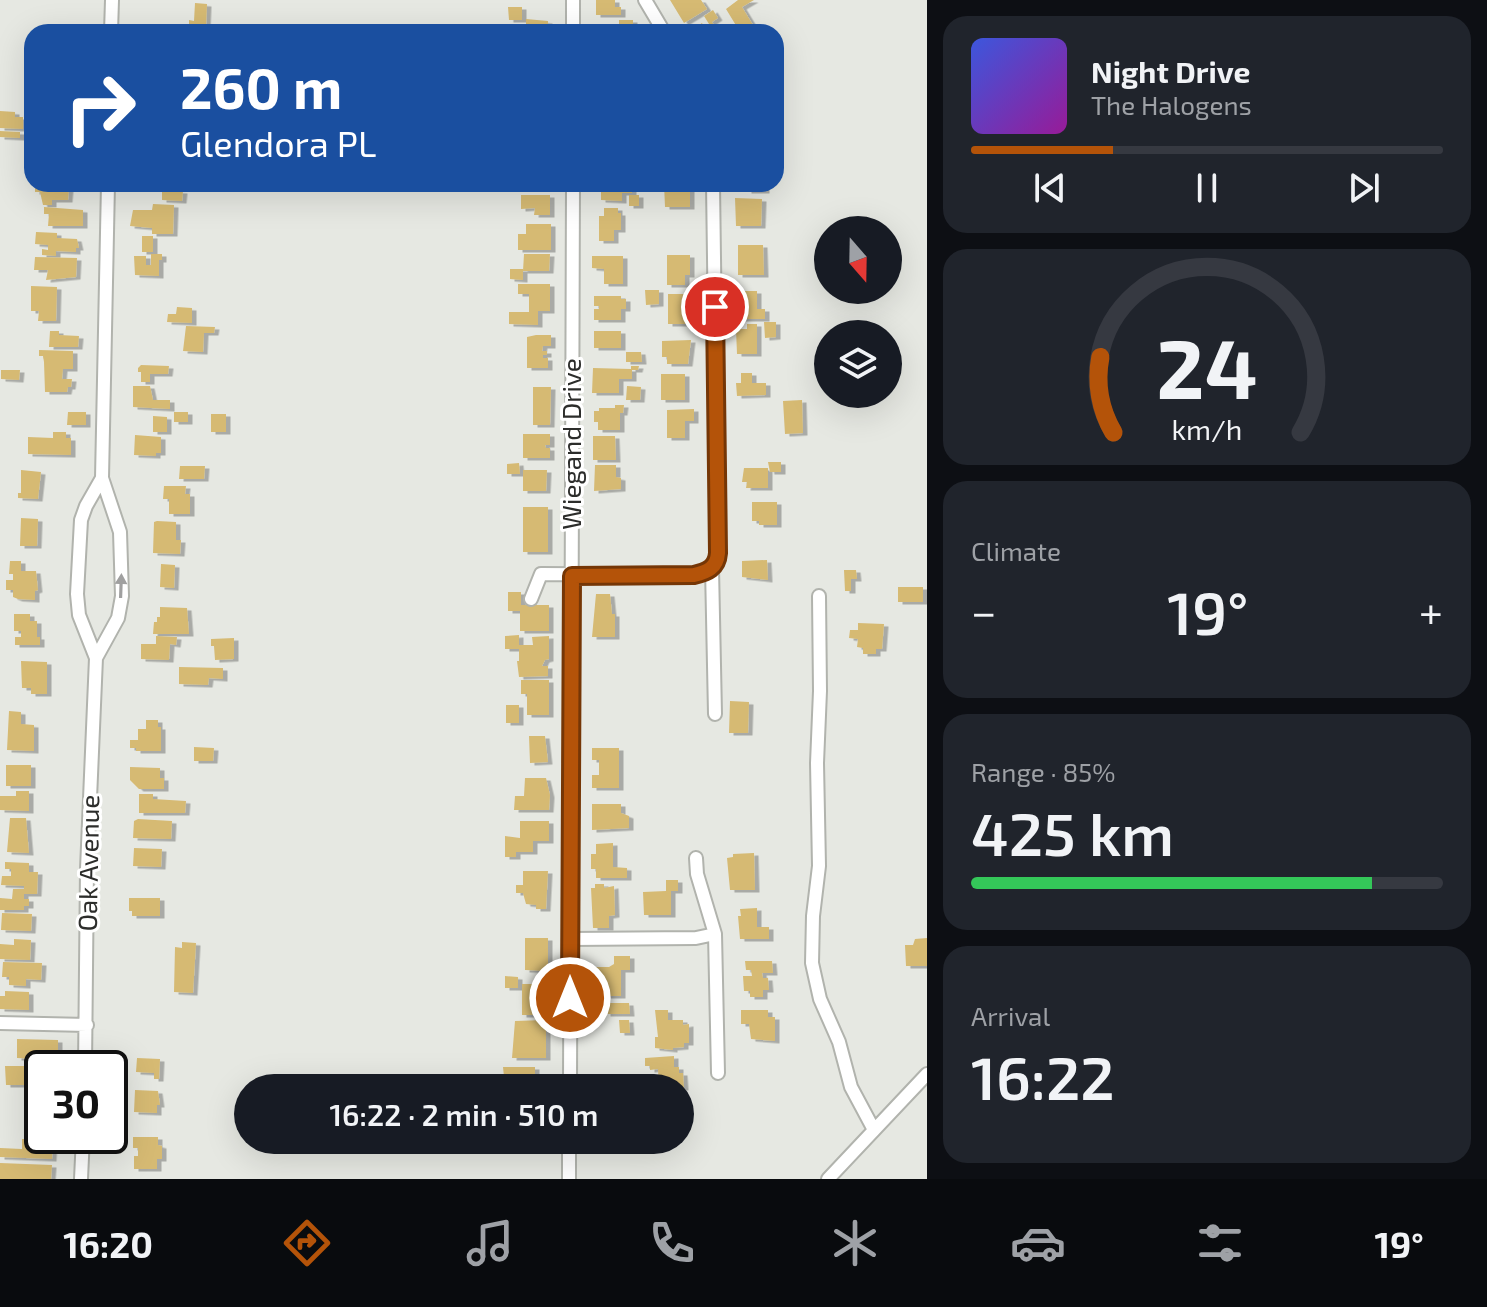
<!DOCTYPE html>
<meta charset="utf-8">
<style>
body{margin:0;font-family:"Exo 2",sans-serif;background:#20242c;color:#f1f3f6;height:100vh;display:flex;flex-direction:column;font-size:30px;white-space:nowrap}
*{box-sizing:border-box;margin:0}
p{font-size:26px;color:#9ea1a6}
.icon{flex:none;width:44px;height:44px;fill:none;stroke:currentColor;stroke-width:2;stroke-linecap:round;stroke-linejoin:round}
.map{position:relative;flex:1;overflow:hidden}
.panel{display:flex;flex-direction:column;gap:16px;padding:16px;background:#0d0f14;width:560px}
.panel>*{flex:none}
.hud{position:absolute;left:24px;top:24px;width:760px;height:168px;border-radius:24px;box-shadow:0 8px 32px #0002;background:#1a4fa0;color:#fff;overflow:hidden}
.needle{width:52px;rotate:160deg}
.buttons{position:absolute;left:814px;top:216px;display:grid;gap:16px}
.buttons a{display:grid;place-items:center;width:88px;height:88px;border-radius:50%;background:#171b24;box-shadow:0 8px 32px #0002;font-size:40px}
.speed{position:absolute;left:24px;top:1050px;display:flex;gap:16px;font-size:40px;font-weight:700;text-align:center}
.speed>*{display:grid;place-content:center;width:104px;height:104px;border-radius:50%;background:#171b24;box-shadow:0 8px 32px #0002;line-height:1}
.speed .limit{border:4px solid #111;border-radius:12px;background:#fff;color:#111}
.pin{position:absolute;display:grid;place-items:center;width:68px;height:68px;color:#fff;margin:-34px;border:4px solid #fff;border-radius:50%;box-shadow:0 2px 8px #0007}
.me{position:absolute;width:88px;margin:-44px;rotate:0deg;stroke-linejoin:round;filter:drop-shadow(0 0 6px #0008)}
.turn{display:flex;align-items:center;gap:28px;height:168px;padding:0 24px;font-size:36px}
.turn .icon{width:104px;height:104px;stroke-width:2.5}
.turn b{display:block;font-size:56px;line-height:68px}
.big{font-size:60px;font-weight:600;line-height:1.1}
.panel .widget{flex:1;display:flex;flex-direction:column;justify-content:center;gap:12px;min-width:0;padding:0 28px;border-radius:24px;background:#20242c}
.panel .dial{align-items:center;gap:0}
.dial svg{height:208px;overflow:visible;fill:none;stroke:#363941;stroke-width:7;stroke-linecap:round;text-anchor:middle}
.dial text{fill:#f1f3f6;stroke:none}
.song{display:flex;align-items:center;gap:24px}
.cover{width:96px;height:96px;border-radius:12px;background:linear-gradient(135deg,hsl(230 70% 55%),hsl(300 70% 35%))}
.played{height:8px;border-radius:4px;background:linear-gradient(90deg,#b45309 30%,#363941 30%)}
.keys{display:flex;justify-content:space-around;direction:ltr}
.heat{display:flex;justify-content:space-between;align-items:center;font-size:44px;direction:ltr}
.charge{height:12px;border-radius:6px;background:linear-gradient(90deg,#34c759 85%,#363941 0)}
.trip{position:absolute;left:234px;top:1074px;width:460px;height:80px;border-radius:40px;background:#171b24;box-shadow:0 8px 32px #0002;font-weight:600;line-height:80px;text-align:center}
.menu{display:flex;height:128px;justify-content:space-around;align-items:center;background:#090b0e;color:#9ea1a6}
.menu .icon{width:56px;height:56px}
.menu .active{color:#b45309}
.menu b{font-size:36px;color:#f1f3f6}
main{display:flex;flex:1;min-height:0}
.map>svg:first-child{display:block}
.building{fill:#d6ba73;filter:url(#shadow)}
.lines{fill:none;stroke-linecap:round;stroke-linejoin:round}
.minor-casing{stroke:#b1b3ad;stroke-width:16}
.minor{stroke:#fff;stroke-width:12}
.oneway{fill:#a0a0a0}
.route-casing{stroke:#753606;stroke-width:20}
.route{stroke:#b45309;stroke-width:14}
.labels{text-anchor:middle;stroke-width:6;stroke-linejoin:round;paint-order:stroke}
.street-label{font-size:26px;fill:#2c2d2b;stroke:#fff}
</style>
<main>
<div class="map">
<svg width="927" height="1179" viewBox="0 0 927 1179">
<defs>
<filter id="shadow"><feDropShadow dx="4.5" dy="2.5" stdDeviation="0" flood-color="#0004"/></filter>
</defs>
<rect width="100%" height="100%" fill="#e6e8e2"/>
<!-- building -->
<path class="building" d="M 596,0 L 615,0 L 615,7 L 621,7 L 621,15 L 596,15 Z
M 670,0 L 701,0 L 707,9 L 684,23 Z
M 738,0 L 754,0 L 742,7 L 756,30 L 752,32 L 740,32 L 726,9 Z
M 195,3 L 207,4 L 206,26 L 218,26 L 218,32 L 184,32 L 184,25 L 189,25 L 189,20 L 194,21 Z
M 508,7 L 522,7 L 522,20 L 509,20 Z
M 713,10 L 718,18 L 712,22 L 717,30 L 689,32 L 702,23 L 704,27 L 709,24 L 704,16 Z
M 526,19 L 548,21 L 548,32 L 526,32 Z
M 619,20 L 633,20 L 633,32 L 593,32 L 593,28 L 619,28 Z
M 157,24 L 175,25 L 175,32 L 157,31 Z
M 0,111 L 15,112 L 15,117 L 23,117 L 23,129 L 0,128 Z
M 0,131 L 20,132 L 20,138 L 0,137 Z
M 35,184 L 65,184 L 65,188 L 69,188 L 68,200 L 52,200 L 52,205 L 43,205 L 40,192 L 35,192 Z
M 524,184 L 550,184 L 550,189 L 526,189 Z
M 601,184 L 632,184 L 632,193 L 622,193 L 622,201 L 601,200 Z
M 664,184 L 690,184 L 690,207 L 665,207 Z
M 747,184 L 765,184 L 765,191 L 747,191 Z
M 162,190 L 183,191 L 182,201 L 162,200 Z
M 521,195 L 550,195 L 550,215 L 534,215 L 535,208 L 521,209 Z
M 629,195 L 639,195 L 639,206 L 629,206 Z
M 735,198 L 762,199 L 761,226 L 736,226 Z
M 153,204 L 174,205 L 173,234 L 152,234 L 152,228 L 130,226 L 133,210 L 152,210 Z
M 44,207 L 83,210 L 83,226 L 48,226 L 49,214 L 44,214 Z
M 604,208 L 618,208 L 618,213 L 621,213 L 621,230 L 614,230 L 614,241 L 599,241 L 599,216 L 604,216 Z
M 526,224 L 551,224 L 551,250 L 518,250 L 518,234 L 526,234 Z
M 36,232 L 57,233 L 57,238 L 77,239 L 79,248 L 76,248 L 76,252 L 56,251 L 56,256 L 42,255 L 42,249 L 48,250 L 48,245 L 35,244 Z
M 142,236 L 153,236 L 153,252 L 142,252 Z
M 738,245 L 763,245 L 764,275 L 738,275 Z
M 151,254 L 162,254 L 162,260 L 159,260 L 159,276 L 135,275 L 134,256 L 146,256 L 146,265 L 151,265 Z
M 524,254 L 550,254 L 549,271 L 523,271 Z
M 667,255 L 690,255 L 690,275 L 685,275 L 685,285 L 667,285 Z
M 592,256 L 623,256 L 623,284 L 604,284 L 604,269 L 592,268 Z
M 35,257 L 77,258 L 76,277 L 46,280 L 48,270 L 34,270 Z
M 510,269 L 523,269 L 523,280 L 510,279 Z
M 518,284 L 550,284 L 550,311 L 538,311 L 538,325 L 509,324 L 509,312 L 529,312 L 529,294 L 518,294 Z
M 31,286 L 57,287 L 56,321 L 38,321 L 39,311 L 31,311 Z
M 645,290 L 659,290 L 659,304 L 646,305 Z
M 738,291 L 757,291 L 757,309 L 765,309 L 765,319 L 739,319 L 739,314 L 735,314 L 735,297 L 739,297 Z
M 668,294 L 691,294 L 691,324 L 668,324 Z
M 594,296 L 621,296 L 621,299 L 626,299 L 626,309 L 621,309 L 621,320 L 594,320 L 594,309 L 599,309 L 599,306 L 594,306 Z
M 177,307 L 192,308 L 192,323 L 167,322 L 168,314 L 176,314 Z
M 764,322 L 776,322 L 776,337 L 765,338 Z
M 747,324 L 757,324 L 757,354 L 737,354 L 736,329 L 747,329 Z
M 186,326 L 215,327 L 214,333 L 204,333 L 203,352 L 183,351 Z
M 50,331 L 59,331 L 59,335 L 79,336 L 78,347 L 49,347 Z
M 594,331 L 621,331 L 621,348 L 594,348 Z
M 536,335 L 551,335 L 551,346 L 543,346 L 542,351 L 547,351 L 547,355 L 543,355 L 543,358 L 548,358 L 548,368 L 527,368 L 527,337 Z
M 691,340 L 688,364 L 667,364 L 667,357 L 662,357 L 662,341 Z
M 39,350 L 73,351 L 73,369 L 63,369 L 62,379 L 72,379 L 71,387 L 68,387 L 67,392 L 45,392 L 44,362 L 43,356 L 39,356 Z
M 626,352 L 641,352 L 642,362 L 626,362 Z
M 141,365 L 169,366 L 168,374 L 150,374 L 150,382 L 141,382 L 141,372 L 138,372 L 138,368 Z
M 631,366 L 639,366 L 638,370 L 632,370 L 632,379 L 619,379 L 619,393 L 592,393 L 593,368 L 631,369 Z
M 1,370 L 20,370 L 19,380 L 1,379 Z
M 741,373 L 752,373 L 752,383 L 766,383 L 766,395 L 737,396 L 736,383 L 741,383 Z
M 661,374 L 685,374 L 685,400 L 661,400 Z
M 133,386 L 150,386 L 153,400 L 170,400 L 170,409 L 133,407 Z
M 627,386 L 641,387 L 640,400 L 626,400 Z
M 533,387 L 551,387 L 550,425 L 533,425 Z
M 802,400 L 803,433 L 785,434 L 783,401 Z
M 615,405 L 624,405 L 623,413 L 620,413 L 620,430 L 598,430 L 598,422 L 594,422 L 594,411 L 599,411 L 599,408 L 615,408 Z
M 694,409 L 694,421 L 685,421 L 685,438 L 667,438 L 667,410 Z
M 68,412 L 86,412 L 86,425 L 67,425 Z
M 174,412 L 188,412 L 188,422 L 174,422 Z
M 211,414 L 226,414 L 226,432 L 211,432 Z
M 153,416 L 167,417 L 167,432 L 153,432 Z
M 53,432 L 66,432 L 66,438 L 71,438 L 71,455 L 28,454 L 28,437 L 53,438 Z
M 523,434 L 550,434 L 550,445 L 545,445 L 546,448 L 550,448 L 550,458 L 523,458 Z
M 135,435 L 161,437 L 161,453 L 156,453 L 156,456 L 134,455 Z
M 593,436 L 615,436 L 616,460 L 593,460 Z
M 768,462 L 781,462 L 781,472 L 770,472 Z
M 519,463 L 520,474 L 507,474 L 507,464 Z
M 595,465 L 616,465 L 616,477 L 621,478 L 621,489 L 594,491 Z
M 180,466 L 205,466 L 204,479 L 179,479 Z
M 744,468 L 768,468 L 768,488 L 746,488 L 747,482 L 742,482 Z
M 21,470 L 41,472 L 38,499 L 18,498 L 18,493 L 21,493 Z
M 523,470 L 547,470 L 546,491 L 523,491 Z
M 164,486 L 186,486 L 185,494 L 190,494 L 190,514 L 169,514 L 169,499 L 163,499 Z
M 752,502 L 777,502 L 777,525 L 759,525 L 759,521 L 752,521 Z
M 523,507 L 548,507 L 548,552 L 523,552 Z
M 21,518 L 38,519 L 37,546 L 20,546 Z
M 157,521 L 176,522 L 176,540 L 181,540 L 180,554 L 153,553 L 154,522 Z
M 767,560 L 768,580 L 742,577 L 742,561 Z
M 10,561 L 21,561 L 21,571 L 36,571 L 38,590 L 35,591 L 35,600 L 18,599 L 13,597 L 13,590 L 6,590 L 6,580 L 13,580 L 13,574 L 9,574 Z
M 161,564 L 175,565 L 174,588 L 160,587 Z
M 844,570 L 856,570 L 857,579 L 851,579 L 851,591 L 845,591 Z
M 898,587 L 923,587 L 923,602 L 898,602 Z
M 508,592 L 521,592 L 521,605 L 549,605 L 549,631 L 520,631 L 520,611 L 508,611 Z
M 596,594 L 610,594 L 612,614 L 615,614 L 615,637 L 592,637 Z
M 160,607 L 187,608 L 189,634 L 153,634 L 154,622 L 157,622 L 157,617 L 160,617 Z
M 14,614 L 30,614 L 30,621 L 37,621 L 37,637 L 40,637 L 40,645 L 15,645 L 15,637 L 21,637 L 21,631 L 14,631 Z
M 858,623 L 884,624 L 882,649 L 876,649 L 876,654 L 863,654 L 863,648 L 857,647 L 858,639 L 849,638 L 850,630 L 858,630 Z
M 519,635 L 519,645 L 533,645 L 532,637 L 549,636 L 549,659 L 545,660 L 542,666 L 548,666 L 548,676 L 519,677 L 517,661 L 519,661 L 519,649 L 505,649 L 505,636 Z
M 156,636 L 177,637 L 176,645 L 170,644 L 169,660 L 141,659 L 141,644 L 156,644 Z
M 234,638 L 234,659 L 215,660 L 214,646 L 211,646 L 211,639 Z
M 21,661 L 47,662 L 47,694 L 31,694 L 31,688 L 22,688 Z
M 179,667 L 223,668 L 223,679 L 209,678 L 208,685 L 179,684 Z
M 521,680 L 549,680 L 549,715 L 527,715 L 527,694 L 521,694 Z
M 730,701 L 749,702 L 748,733 L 729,733 Z
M 506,705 L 519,705 L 519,723 L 506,723 Z
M 9,711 L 21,712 L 21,724 L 34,725 L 34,751 L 7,750 Z
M 146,720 L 158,720 L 158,727 L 161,727 L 161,751 L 136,751 L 136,748 L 130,748 L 130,740 L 138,740 L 138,729 L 146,729 Z
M 529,736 L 545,736 L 548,762 L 530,763 Z
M 194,747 L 214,748 L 213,761 L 194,761 Z
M 592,748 L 619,748 L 619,788 L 592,788 L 592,775 L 599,775 L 599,760 L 592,760 Z
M 6,765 L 31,765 L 31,786 L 6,786 Z
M 130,767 L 160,768 L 160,778 L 164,778 L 164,789 L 139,789 L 130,780 Z
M 525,778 L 546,778 L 550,795 L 549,810 L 514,810 L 515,796 L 524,796 Z
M 16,791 L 29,791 L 29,811 L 0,810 L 0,796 L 16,796 Z
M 139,794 L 153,794 L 153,799 L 186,801 L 185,813 L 139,813 Z
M 592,804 L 621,804 L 621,813 L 629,816 L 629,828 L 592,830 Z
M 10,818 L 26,818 L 29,853 L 7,852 Z
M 138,819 L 172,821 L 171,839 L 133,838 L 134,821 Z
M 520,821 L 549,821 L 549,841 L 533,841 L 533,852 L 516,852 L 516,857 L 505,857 L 505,836 L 520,838 Z
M 613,843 L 613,867 L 627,868 L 627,878 L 596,878 L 596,869 L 591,869 L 591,854 L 596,854 L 596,844 Z
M 134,848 L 162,849 L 161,867 L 133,866 Z
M 754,853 L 755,890 L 730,890 L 727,858 L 733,857 L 733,854 Z
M 5,862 L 29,863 L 29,872 L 38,872 L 37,894 L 24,894 L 24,899 L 29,899 L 29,906 L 24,906 L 24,910 L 0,910 L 0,898 L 12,899 L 13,889 L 24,889 L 24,886 L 1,885 L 2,876 L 11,876 L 11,869 L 5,869 Z
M 523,871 L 548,871 L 546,909 L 536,909 L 536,905 L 526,904 L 523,893 L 516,893 L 516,885 L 523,885 Z
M 666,880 L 678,880 L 678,891 L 671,891 L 671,915 L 644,915 L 643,892 L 666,891 Z
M 595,884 L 604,884 L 604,888 L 614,886 L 615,915 L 609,916 L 609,928 L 593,928 L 591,888 L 595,888 Z
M 129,898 L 160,898 L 160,916 L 132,916 L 132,911 L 129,911 Z
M 757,908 L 757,927 L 769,927 L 769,939 L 740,939 L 738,916 L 741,916 L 740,909 Z
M 2,913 L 32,914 L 31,931 L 1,930 Z
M 525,938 L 548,938 L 548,971 L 525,970 Z
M 927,938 L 927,966 L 906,966 L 905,945 L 913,945 L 915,939 Z
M 14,939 L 31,940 L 30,960 L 0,959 L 0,944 L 14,945 Z
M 182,942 L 196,943 L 193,993 L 174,992 L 175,947 L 182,948 Z
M 614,956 L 630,956 L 630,970 L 621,970 L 621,996 L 591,996 L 591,967 L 609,967 L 614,964 Z
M 745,961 L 772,961 L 773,973 L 762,973 L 763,978 L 768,978 L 769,990 L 763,990 L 763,997 L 750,997 L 750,991 L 744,991 L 743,976 L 752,976 L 751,970 L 746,970 Z
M 3,962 L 42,963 L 41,980 L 26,979 L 26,986 L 9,985 L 9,977 L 2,977 Z
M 505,976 L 518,977 L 518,988 L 505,988 Z
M 522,984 L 547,984 L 547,1015 L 522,1015 Z
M 5,991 L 29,992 L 29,1010 L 0,1009 L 0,996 L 5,996 Z
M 606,1003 L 629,1003 L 630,1014 L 606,1014 Z
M 655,1010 L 668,1010 L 668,1020 L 683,1020 L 683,1025 L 689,1024 L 689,1043 L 684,1043 L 684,1047 L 673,1048 L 673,1050 L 655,1048 L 655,1037 L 658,1037 Z
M 741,1010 L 768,1010 L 768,1017 L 775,1017 L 775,1041 L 751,1039 L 749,1024 L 741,1024 Z
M 546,1020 L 546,1058 L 512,1058 L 515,1021 Z
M 619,1020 L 629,1020 L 630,1033 L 620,1033 Z
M 17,1039 L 58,1040 L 58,1060 L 17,1058 Z
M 674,1056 L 674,1067 L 679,1067 L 679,1073 L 683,1073 L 684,1088 L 659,1088 L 658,1069 L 650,1070 L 650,1066 L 645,1066 L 645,1058 Z
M 137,1058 L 160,1059 L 159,1079 L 154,1079 L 154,1073 L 136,1072 Z
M 5,1066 L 29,1066 L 29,1085 L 6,1085 Z
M 503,1067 L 535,1067 L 535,1079 L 544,1079 L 544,1088 L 522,1088 L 522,1081 L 515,1081 L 515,1077 L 504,1077 Z
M 594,1075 L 614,1075 L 614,1088 L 594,1088 Z
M 135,1090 L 158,1091 L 160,1105 L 157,1105 L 157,1113 L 134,1112 Z
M 133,1137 L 158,1137 L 158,1145 L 162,1146 L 162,1159 L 157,1159 L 157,1169 L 134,1169 L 134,1156 L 138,1156 L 138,1148 L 133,1148 Z
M 22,1139 L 53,1140 L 52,1159 L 0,1157 L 0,1148 L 22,1149 Z
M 0,1163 L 52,1165 L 51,1179 L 0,1179 Z"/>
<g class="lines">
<!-- minor casing -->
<g class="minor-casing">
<path id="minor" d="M 645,0 L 664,32
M 111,32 L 112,0
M 573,32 L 573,0
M 712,568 L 718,553 L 713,184
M 712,568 L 715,714
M 819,596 L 820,691 L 817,763 L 819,866 L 813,916 L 812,963 L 820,999 L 839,1042 L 851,1087 L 874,1130
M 531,599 L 541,574 L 694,575 L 712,568
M 96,658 L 79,615 L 77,594 L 81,520 L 86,506 L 102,478
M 696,858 L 697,874 L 715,934 L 718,1073
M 571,939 L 696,938 L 715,934
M 0,1023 L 87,1025
M 85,1068 L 87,869 L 96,658 L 118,618 L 122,596 L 120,532 L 102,478 L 108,184
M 570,1088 L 573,184
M 81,1179 L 83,1136
M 569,1179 L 569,1140
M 828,1179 L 927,1074"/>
</g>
<!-- minor -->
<use href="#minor" class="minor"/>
</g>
<!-- one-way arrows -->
<defs><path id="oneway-solid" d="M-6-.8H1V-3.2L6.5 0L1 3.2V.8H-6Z" transform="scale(2)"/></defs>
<use class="oneway" href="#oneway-solid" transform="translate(121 586) rotate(-88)"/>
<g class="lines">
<!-- route casing -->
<g class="route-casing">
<path id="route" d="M 570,998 L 572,576 L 694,575 C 707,572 717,568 718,553 L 715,307"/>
</g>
<!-- route -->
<use href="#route" class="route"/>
</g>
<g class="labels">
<!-- street labels -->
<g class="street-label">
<text transform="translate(572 444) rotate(-90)" y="9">Wiegand Drive</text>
<text transform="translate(89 863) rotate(-89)" y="9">Oak Avenue</text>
</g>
</g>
</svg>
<div class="buttons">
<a><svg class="needle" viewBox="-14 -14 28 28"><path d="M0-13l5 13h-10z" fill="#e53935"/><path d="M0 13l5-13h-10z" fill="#9ea1a6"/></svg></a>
<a><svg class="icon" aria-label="layers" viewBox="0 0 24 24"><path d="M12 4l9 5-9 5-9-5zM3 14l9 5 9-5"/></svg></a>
</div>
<div class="speed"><div class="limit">30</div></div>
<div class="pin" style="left:715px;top:307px;background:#d93025"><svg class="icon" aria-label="arrive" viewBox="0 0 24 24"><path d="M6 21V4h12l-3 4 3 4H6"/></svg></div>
<svg class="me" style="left:570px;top:998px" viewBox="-20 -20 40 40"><circle r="17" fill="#b45309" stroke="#fff" stroke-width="3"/><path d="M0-11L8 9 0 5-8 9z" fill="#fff"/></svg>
<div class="trip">16:22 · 2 min · 510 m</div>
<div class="hud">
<div class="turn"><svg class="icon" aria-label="right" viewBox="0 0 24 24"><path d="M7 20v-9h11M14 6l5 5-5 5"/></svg><div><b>260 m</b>Glendora PL</div></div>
</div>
</div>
<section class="panel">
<div class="widget">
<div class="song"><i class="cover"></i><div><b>Night Drive</b><p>The Halogens</p></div></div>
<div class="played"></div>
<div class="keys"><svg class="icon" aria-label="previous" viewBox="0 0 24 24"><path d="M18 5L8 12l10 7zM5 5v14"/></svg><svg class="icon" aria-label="pause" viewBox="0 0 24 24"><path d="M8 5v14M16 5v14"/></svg><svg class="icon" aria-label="next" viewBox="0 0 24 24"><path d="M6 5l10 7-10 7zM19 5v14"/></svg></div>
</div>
<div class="widget dial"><svg viewBox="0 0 100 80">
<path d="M14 69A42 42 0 1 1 86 69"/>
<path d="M14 69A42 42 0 0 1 9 40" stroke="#b45309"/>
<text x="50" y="56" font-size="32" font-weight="700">24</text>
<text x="50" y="72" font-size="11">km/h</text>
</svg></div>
<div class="widget"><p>Climate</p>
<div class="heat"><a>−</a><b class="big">19°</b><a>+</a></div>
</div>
<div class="widget"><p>Range · 85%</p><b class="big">425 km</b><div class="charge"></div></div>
<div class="widget"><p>Arrival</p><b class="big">16:22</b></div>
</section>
</main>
<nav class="menu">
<b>16:20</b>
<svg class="icon active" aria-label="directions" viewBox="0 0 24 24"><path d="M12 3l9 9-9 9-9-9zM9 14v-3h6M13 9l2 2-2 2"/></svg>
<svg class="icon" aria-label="music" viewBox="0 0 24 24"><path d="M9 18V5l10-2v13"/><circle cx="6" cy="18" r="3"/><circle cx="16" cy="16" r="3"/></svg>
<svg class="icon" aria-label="phone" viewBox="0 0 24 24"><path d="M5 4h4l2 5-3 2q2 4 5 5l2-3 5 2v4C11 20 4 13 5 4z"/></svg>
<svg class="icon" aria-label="climate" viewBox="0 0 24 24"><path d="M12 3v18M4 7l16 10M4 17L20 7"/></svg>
<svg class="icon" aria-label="car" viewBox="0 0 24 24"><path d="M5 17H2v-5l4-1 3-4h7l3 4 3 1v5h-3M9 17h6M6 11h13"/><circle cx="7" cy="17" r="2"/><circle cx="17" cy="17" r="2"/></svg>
<svg class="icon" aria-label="filters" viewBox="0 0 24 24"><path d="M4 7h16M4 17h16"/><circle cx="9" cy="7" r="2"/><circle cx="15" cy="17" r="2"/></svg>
<b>19°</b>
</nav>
